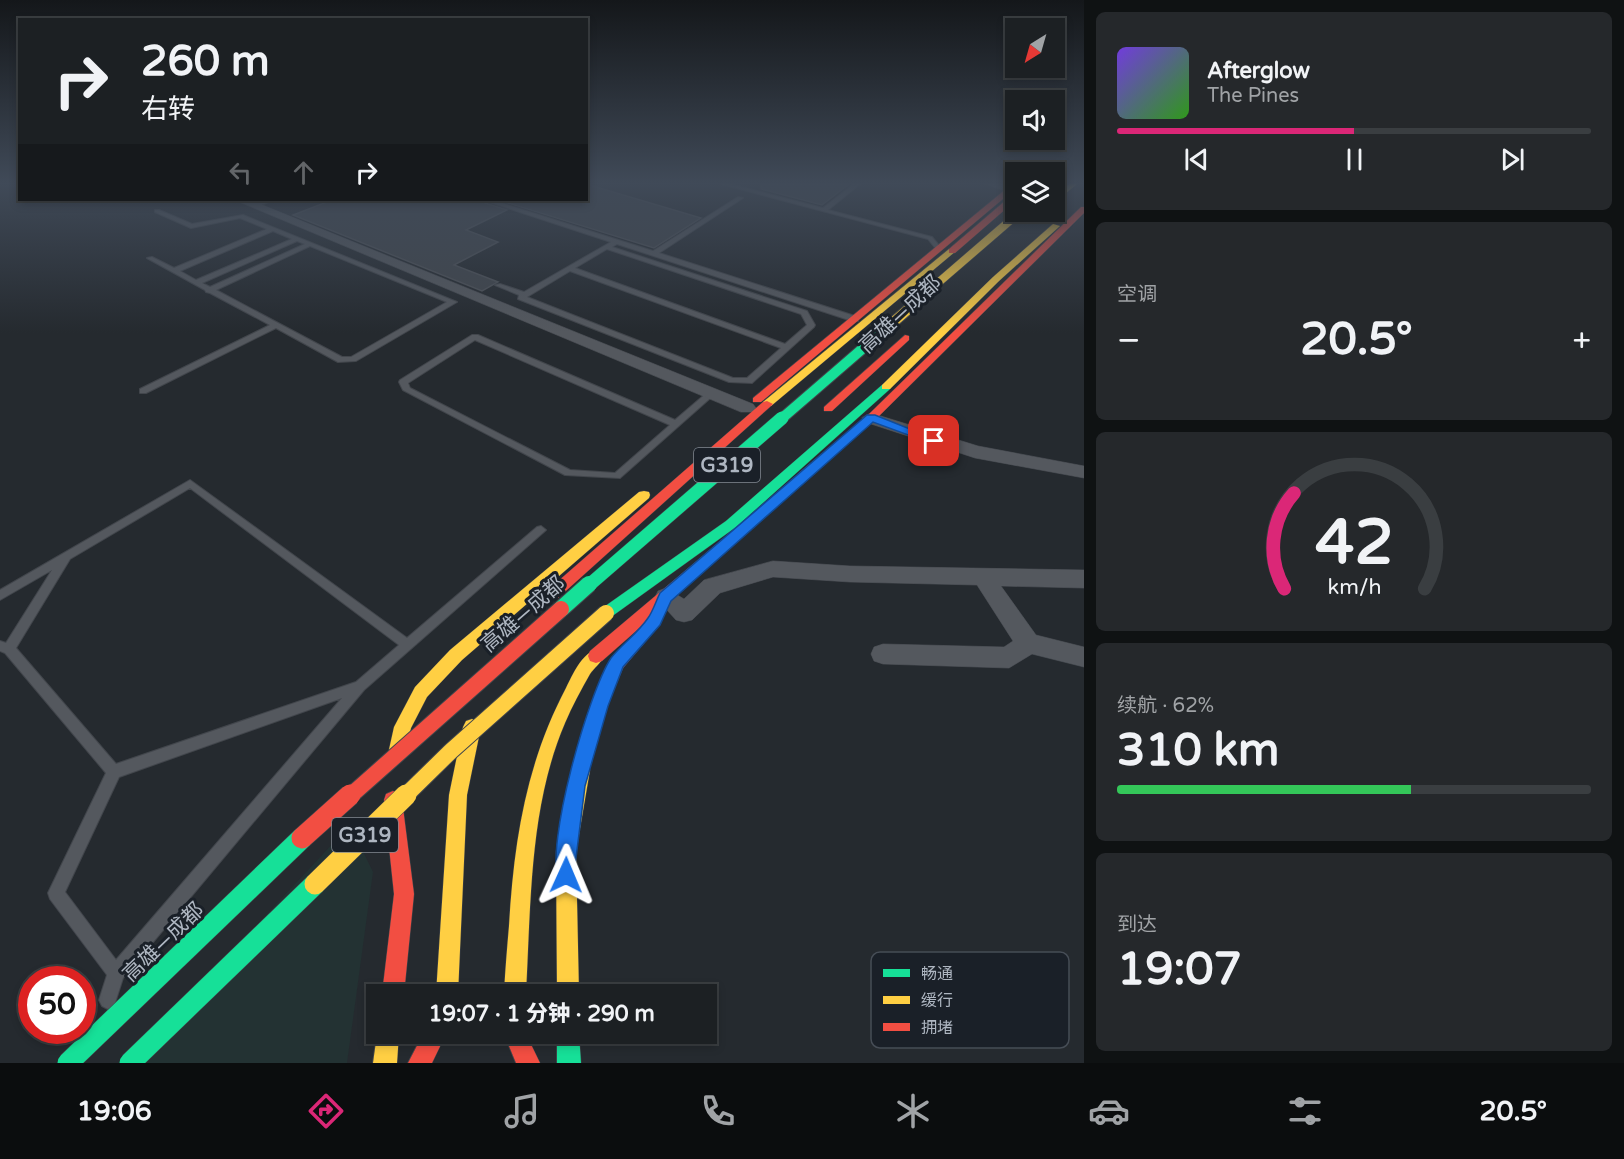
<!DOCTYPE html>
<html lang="zh">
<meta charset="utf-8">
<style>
body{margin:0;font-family:"Varela Round","Noto Sans SC",sans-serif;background:#25282b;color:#f1f3f6;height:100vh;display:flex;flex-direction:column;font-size:22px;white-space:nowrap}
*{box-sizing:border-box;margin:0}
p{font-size:20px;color:#a0a3a6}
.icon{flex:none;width:33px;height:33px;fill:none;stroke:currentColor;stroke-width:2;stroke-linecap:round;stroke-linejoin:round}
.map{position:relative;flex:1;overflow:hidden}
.sheet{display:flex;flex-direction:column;gap:12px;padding:12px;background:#0f1213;width:540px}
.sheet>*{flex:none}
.banner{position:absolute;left:18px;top:18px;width:570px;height:183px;border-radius:0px;box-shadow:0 3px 9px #0003,0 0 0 2px #3a3e41;background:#1c2023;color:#f1f3f6;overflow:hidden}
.needle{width:39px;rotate:217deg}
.fabs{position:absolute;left:1005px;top:18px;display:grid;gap:12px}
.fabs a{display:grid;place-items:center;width:60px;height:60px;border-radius:0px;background:#1c2023;box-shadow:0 3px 9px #0003,0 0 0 2px #3a3e41;font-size:30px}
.speed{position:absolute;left:18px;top:966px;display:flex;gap:12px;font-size:30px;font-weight:700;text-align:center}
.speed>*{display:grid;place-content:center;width:78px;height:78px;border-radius:50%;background:#1c2023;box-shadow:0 3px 9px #0003,0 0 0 2px #3a3e41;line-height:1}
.speed .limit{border:9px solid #d22;background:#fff;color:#111}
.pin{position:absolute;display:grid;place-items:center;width:51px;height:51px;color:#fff;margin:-26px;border-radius:12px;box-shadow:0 3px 9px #0006}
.me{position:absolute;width:66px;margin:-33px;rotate:1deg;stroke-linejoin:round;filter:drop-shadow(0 0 4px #0008)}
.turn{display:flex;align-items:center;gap:21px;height:126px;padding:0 24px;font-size:27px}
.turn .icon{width:78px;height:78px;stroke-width:2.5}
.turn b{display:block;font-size:42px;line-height:51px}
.lanes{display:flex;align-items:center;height:57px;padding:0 24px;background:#0003;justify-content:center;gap:30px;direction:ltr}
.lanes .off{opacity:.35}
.big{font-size:45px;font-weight:800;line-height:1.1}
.sheet .tile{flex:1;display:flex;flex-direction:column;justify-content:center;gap:9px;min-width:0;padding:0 21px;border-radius:9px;background:#25282b}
.sheet .dial{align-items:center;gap:0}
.dial svg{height:156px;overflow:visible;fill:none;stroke:#3a3e41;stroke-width:7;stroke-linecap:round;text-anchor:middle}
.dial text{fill:#f1f3f6;stroke:none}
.song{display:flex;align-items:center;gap:18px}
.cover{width:72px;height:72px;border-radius:9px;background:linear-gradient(135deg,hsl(260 70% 55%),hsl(110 70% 35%))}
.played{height:6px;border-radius:3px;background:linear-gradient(90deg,#db2777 50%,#3a3e41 50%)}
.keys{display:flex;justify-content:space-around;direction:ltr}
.heat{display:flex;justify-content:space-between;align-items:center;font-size:33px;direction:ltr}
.charge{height:9px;border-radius:4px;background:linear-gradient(90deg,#34c759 62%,#3a3e41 0)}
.trip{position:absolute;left:366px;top:984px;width:351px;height:60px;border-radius:0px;background:#1c2023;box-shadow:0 3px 9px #0003,0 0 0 2px #3a3e41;font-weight:800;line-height:60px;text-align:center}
.menu{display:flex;height:96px;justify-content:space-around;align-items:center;background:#0b0d0e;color:#a0a3a6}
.menu .icon{width:42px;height:42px}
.menu .selected{color:#db2777}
.menu b{font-size:27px;color:#f1f3f6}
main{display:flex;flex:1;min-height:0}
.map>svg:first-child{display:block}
.green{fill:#233233}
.building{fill:#40454b;stroke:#4d5157;stroke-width:1.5}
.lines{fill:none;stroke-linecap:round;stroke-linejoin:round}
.lane-casing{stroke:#42464c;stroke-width:2}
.street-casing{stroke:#42464c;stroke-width:1}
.fast-casing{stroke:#42464c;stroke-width:1}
.slow-casing{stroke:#42464c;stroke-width:1}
.jam-casing{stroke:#42464c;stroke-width:1}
.lane{fill:#54585e;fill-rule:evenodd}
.street{fill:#54585e;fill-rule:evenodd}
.fast{fill:#16e098;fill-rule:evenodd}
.slow{fill:#ffcf43;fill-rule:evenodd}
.jam{fill:#f24e42;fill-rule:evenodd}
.fast-bridge-far3-casing{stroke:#42464b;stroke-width:12;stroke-linecap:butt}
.fast-bridge-far2-casing{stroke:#42464b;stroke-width:14;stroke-linecap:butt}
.fast-bridge-far1-casing{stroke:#42464b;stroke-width:18;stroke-linecap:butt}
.fast-bridge-casing{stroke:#42464b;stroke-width:22;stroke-linecap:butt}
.slow-bridge-far3-casing{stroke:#42464b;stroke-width:9;stroke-linecap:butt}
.slow-bridge-far2-casing{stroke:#42464b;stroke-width:12;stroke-linecap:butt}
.slow-bridge-far1-casing{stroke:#42464b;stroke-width:18;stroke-linecap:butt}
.slow-bridge-casing{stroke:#42464b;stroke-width:22;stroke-linecap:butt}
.jam-bridge-far1-casing{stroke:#42464b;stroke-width:18;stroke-linecap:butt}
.jam-bridge-casing{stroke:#42464b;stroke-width:22;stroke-linecap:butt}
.fast-bridge-far3{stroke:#16e098;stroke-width:10}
.fast-bridge-far2{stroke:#16e098;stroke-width:13}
.fast-bridge-far1{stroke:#16e098;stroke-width:16}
.fast-bridge{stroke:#16e098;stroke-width:21}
.slow-bridge-far3{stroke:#ffcf43;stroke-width:8}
.slow-bridge-far2{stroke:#ffcf43;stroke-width:10}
.slow-bridge-far1{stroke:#ffcf43;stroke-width:16}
.slow-bridge{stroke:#ffcf43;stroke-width:21}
.jam-bridge-far1{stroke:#f24e42;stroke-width:16}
.jam-bridge{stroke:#f24e42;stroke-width:21}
.route{fill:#1a73e8;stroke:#114b97;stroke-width:1.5}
.labels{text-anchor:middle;stroke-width:6;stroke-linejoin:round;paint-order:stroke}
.shield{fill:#1a2028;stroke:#828993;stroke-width:1.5}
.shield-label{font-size:20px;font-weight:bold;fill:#aeb6c1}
.street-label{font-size:21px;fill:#aeb6c1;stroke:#1a2028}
.key{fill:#1a2028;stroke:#464d56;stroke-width:1.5}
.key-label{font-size:16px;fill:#aeb6c1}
</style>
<main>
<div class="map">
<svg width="1084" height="1063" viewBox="0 0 1084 1063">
<rect width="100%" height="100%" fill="#252a2f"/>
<!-- green -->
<path class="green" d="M 350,825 L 373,872 L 347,1063 L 128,1063 Z"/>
<!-- building -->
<path class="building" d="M 586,184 L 701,218 L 654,248 L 498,200 L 586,200 Z
M 761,184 L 849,184 L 822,205 L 761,189 Z
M 332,200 L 483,200 L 485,203 L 507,210 L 466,230 L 498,242 L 454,265 L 498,282 L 482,291 L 293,215 Z"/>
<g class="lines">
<!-- lane casing -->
<g class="lane-casing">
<path id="lane" d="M 721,184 L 730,184 L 823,208 L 854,184 L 860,184 L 828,210 L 932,237 L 941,248 L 936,249 L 928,239 Z
M 738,197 L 743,198 L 659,253 L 858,317 L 858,321 L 852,321 L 617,244 L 612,247 L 807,311 L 815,325 L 814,327 L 752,383 L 729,382 L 518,299 L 519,295 L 495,285 L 500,284 L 524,292 L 611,242 L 486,201 L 485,200 L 492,200 L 653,251 ZM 607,249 L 801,314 L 807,325 L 785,344 L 575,268 ZM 570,271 L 781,348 L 747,378 L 733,378 L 527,297 Z
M 267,200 L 274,200 L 255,207 L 252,205 Z
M 155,210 L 159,210 L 192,224 L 243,215 L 457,302 L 356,361 L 338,362 L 276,328 L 146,393 L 140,393 L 140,389 L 270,325 L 210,293 L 206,292 L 205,290 L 147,258 L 152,257 L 174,268 L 267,229 L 240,218 L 191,228 L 155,212 ZM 273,231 L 292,239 L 196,280 L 180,271 ZM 297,241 L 305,244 L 210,287 L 202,283 ZM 310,246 L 447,302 L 351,357 L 342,357 L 216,290 Z
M 472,335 L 478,335 L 675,420 L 709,391 L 715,391 L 716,393 L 620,478 L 565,475 L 403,390 L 399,382 L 400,380 ZM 475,340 L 670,425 L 615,473 L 570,470 L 410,388 L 408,383 Z
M 190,480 L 407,638 L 537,527 L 541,526 L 546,530 L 364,690 L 123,978 L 114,1006 L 108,1009 L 102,1006 L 99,1000 L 107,975 L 50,899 L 48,893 L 106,773 L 5,653 L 0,651 L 0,641 L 6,643 L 52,570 L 0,600 L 0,590 ZM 190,488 L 399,645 L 356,682 L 116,764 L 16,648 L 70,559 ZM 342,698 L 116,960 L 65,892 L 119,777 Z"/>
</g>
<!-- street casing -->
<g class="street-casing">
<path id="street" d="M 985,184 L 1003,184 L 1015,189 L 1009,192 Z
M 235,200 L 250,200 L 753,404 L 756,408 L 753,412 L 741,412 Z
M 871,413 L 978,446 L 1084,466 L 1084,478 L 975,458 L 865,422 L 862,418 Z
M 773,561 L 850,566 L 1084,570 L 1084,588 L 1001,586 L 1036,635 L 1084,647 L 1084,667 L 1032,654 L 1009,668 L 883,664 L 874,661 L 871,654 L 874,647 L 883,644 L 1004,647 L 1013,641 L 977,585 L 850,582 L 773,577 L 720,593 L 692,620 L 684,622 L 676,620 L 655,597 L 658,591 L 666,588 L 684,599 L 704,580 Z"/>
</g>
<!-- fast casing -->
<g class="fast-casing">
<path id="fast" d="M 886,384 L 891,387 L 890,389 L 736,527 L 611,617 L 606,619 L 601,617 L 599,613 L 601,609 L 726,521 L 882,385 Z
M 557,1034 L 579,1034 L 581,1063 L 557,1063 Z"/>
</g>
<!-- slow casing -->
<g class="slow-casing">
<path id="slow" d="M 1069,184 L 1077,184 L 1054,203 L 1054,197 Z
M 1053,224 L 1060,226 L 999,281 L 890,389 L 882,389 L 882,385 L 993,277 Z
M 949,249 L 956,251 L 771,406 L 763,406 L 763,402 Z
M 644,491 L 649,492 L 650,495 L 649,498 L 462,660 L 427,697 L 411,728 L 403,760 L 397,762 L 391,760 L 388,754 L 394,727 L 415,687 L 450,650 L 639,492 Z
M 596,649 L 602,651 L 604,656 C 601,663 594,668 590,674 C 581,690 572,706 565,723 C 529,807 531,904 526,994 L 504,994 C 505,972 507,949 509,926 C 514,841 526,764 566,688 C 573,674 581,655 596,649 Z
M 472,719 L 478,721 L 481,727 L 467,795 L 458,994 L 436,994 L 449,795 L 463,727 L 466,721 Z
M 581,761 L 587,764 L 590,770 L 576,852 L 579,994 L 557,994 L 556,852 L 572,770 L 575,764 Z
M 377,1034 L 399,1034 L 397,1063 L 373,1063 Z"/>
</g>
<!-- jam casing -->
<g class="jam-casing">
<path id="jam" d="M 1012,184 L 1016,184 L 1016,188 L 761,402 L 753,402 L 753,398 Z
M 1013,194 L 1016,194 L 1016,200 L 955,253 L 949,253 L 949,249 Z
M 1081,207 L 1084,207 L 1084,213 L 875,420 L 807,479 L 799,479 L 797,476 L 799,473 L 867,416 Z
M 905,335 L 909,336 L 909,340 L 832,411 L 824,411 L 824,407 Z
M 767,401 L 773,404 L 771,406 L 558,598 L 548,598 L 546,594 L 548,590 L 763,402 Z
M 741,526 L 746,528 L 748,531 L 746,534 L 602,661 L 596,663 L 590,661 L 588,656 L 590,651 L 736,528 Z
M 642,630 L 647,632 L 650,636 L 623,668 L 607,706 L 587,776 L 581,779 L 575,776 L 572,770 L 591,706 L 609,664 L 637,632 Z
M 393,791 L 400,794 L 402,800 L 414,894 L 404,994 L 382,994 L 394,894 L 384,800 L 386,794 Z
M 423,1034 L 446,1034 L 432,1063 L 408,1063 Z
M 504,1034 L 526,1034 L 540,1063 L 516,1063 Z"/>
</g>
<!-- lane -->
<use href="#lane" class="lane"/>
<!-- street -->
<use href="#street" class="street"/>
<!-- fast -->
<use href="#fast" class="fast"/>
<!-- slow -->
<use href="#slow" class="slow"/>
<!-- jam -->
<use href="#jam" class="jam"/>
<!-- fast-bridge-far3 casing -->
<g class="fast-bridge-far3-casing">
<path id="fast-bridge-far3" d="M 780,420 L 883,331"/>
</g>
<!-- fast-bridge-far2 casing -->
<g class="fast-bridge-far2-casing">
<path id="fast-bridge-far2" d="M 588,586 L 782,418"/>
</g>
<!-- fast-bridge-far1 casing -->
<g class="fast-bridge-far1-casing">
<path id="fast-bridge-far1" d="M 561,609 L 589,584"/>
</g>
<!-- fast-bridge casing -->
<g class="fast-bridge-casing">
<path id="fast-bridge" d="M 68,1063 L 302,838
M 130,1063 L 315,884"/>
</g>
<!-- slow-bridge-far3 casing -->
<g class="slow-bridge-far3-casing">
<path id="slow-bridge-far3" d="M 932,288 L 1020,212"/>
</g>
<!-- slow-bridge-far2 casing -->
<g class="slow-bridge-far2-casing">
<path id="slow-bridge-far2" d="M 883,331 L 934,287"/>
</g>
<!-- slow-bridge-far1 casing -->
<g class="slow-bridge-far1-casing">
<path id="slow-bridge-far1" d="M 404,797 L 451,751 L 606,613"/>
</g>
<!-- slow-bridge casing -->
<g class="slow-bridge-casing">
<path id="slow-bridge" d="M 315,884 L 406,795"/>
</g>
<!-- jam-bridge-far1 casing -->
<g class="jam-bridge-far1-casing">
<path id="jam-bridge-far1" d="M 349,797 L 561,609"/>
</g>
<!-- jam-bridge casing -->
<g class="jam-bridge-casing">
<path id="jam-bridge" d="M 302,838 L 350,795"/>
</g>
<!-- fast-bridge-far3 -->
<use href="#fast-bridge-far3" class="fast-bridge-far3"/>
<!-- fast-bridge-far2 -->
<use href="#fast-bridge-far2" class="fast-bridge-far2"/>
<!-- fast-bridge-far1 -->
<use href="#fast-bridge-far1" class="fast-bridge-far1"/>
<!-- fast-bridge -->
<use href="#fast-bridge" class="fast-bridge"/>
<!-- slow-bridge-far3 -->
<use href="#slow-bridge-far3" class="slow-bridge-far3"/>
<!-- slow-bridge-far2 -->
<use href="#slow-bridge-far2" class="slow-bridge-far2"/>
<!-- slow-bridge-far1 -->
<use href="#slow-bridge-far1" class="slow-bridge-far1"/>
<!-- slow-bridge -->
<use href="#slow-bridge" class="slow-bridge"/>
<!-- jam-bridge-far1 -->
<use href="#jam-bridge-far1" class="jam-bridge-far1"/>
<!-- jam-bridge -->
<use href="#jam-bridge" class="jam-bridge"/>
</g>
<!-- sky -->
<linearGradient id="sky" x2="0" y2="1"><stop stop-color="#14171a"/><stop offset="0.55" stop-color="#404a58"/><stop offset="1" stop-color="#404a58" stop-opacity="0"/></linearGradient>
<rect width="1084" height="333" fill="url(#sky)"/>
<!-- route -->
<path class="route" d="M 867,415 L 875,415 L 940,441 L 938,443 L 930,443 L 873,422 L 671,601 L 660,625 L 623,667 L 608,706 L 585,786 L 573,882 L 566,885 L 559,882 C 544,847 589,691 611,658 C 622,644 638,633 648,618 C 653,611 656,601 660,593 Z"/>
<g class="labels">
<!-- shield labels -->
<g class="shield">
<rect x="694" y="448" width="66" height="34" rx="4.5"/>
<rect x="332" y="818" width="66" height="34" rx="4.5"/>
</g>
<g class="shield-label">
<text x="727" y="472">G319</text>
<text x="365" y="842">G319</text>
</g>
<!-- street labels -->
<g class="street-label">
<text transform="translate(900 314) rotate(-43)" y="7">高雄—成都</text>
<text transform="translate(523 614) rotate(-41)" y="7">高雄—成都</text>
<text transform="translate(163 942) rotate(-44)" y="7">高雄—成都</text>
</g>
</g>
<!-- legend -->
<rect x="871" y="952" width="198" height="96" rx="9" class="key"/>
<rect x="883" y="969" width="27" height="8" fill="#16e098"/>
<rect x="883" y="996" width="27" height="8" fill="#ffcf43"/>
<rect x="883" y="1023" width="27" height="8" fill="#f24e42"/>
<g class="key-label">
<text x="921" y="979">畅通</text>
<text x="921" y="1006">缓行</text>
<text x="921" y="1033">拥堵</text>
</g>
</svg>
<div class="fabs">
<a><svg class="needle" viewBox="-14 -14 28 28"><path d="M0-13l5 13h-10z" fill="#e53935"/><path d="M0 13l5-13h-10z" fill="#a0a3a6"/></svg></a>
<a><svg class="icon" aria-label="sound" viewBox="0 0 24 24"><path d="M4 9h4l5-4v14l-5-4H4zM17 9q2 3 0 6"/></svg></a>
<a><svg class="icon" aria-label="layers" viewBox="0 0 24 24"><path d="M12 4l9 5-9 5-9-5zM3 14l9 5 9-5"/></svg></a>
</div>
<div class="speed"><div class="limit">50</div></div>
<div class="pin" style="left:934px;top:441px;background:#d93025"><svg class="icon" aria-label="arrive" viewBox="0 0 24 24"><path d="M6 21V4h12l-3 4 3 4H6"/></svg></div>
<svg class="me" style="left:566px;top:875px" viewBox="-20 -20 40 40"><path d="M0-17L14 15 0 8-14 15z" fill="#1a73e8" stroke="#fff" stroke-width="4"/></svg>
<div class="trip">19:07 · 1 分钟 · 290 m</div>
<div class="banner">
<div class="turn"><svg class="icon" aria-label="right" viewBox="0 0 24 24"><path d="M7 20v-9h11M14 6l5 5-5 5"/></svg><div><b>260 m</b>右转</div></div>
<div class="lanes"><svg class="icon off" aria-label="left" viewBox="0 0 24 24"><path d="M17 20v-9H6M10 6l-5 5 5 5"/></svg><svg class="icon off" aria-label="ahead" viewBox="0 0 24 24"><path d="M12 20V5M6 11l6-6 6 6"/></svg><svg class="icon" aria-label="right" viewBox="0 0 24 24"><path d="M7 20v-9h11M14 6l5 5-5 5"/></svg></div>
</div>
</div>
<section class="sheet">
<div class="tile">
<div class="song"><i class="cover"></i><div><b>Afterglow</b><p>The Pines</p></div></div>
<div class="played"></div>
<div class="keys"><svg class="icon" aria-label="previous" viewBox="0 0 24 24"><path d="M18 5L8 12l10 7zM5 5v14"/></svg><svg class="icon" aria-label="pause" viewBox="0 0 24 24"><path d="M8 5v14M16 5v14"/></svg><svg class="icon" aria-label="next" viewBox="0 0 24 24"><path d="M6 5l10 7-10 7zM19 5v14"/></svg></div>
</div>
<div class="tile"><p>空调</p>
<div class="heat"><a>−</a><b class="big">20.5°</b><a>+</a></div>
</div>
<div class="tile dial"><svg viewBox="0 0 100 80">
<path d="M14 69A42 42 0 1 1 86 69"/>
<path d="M14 69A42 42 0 0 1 19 20" stroke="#db2777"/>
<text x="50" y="56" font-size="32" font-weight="700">42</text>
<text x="50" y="72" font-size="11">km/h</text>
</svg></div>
<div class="tile"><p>续航 · 62%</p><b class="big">310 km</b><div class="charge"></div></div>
<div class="tile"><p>到达</p><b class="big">19:07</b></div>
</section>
</main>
<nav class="menu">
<b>19:06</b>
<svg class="icon selected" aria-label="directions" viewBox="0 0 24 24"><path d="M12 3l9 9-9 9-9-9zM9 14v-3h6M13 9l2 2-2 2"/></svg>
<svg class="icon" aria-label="music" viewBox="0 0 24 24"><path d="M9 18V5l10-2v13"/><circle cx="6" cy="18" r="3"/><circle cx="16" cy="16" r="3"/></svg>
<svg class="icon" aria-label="phone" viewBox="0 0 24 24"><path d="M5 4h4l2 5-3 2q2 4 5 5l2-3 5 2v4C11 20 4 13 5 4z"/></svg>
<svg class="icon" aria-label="climate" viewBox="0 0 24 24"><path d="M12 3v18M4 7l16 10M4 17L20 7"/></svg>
<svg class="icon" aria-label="car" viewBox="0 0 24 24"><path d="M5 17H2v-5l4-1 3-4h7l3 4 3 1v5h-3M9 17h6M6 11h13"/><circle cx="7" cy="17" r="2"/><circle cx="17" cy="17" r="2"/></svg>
<svg class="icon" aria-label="filters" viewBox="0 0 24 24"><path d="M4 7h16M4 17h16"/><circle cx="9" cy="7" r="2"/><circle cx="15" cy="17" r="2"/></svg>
<b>20.5°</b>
</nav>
